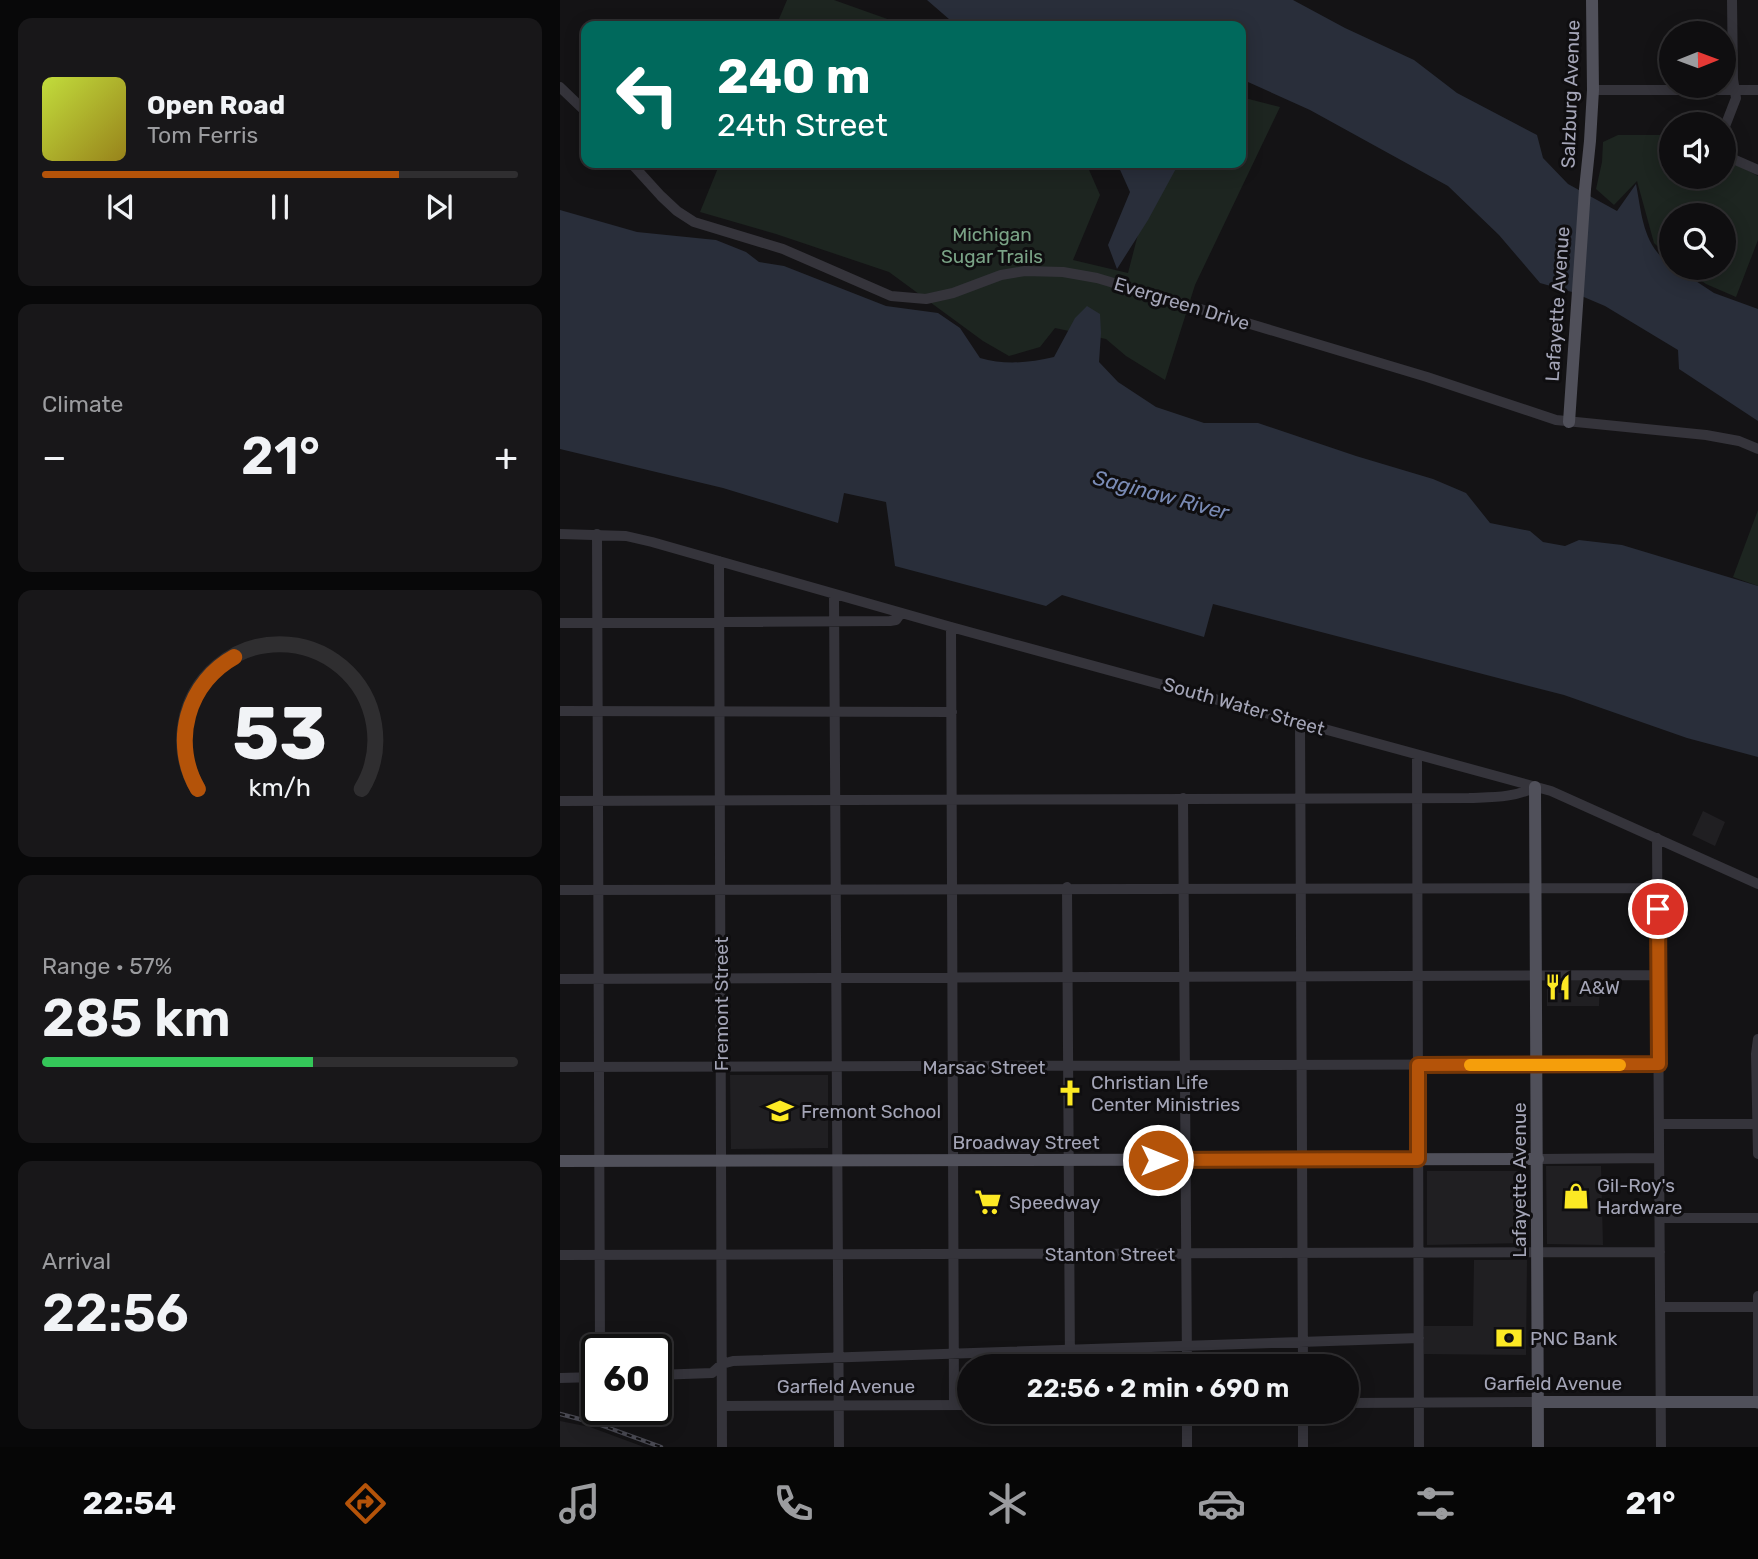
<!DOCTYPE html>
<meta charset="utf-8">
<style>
body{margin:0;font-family:Rubik,sans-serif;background:#181719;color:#f1f3f6;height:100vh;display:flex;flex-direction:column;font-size:26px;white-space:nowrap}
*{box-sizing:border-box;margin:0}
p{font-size:23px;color:#9b9c9f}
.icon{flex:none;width:38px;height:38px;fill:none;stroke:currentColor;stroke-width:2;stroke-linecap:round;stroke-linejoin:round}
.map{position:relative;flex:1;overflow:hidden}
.details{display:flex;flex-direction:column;gap:18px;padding:18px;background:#080809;width:560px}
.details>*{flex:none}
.top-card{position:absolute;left:21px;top:21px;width:665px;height:147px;border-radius:14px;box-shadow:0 4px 18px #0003,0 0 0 2px #2f2e30;background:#00695c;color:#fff;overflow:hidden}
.needle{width:46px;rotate:89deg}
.buttons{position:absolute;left:1099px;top:21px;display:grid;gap:14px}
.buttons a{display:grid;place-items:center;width:77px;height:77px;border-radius:50%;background:#0f0e10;box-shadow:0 4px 18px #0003,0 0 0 2px #2f2e30;font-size:35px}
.speed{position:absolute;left:21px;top:1334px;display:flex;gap:14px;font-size:35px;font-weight:700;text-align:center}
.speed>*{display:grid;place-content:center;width:91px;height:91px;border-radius:50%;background:#0f0e10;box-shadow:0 4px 18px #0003,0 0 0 2px #2f2e30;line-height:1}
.speed .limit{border:4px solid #111;border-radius:10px;background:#fff;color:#111}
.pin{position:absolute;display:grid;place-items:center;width:60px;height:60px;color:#fff;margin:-30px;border:4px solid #fff;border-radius:50%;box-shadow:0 2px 7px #0007}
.me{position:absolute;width:77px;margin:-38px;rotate:90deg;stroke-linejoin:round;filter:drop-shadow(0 0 5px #0008)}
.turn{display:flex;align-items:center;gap:24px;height:147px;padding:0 21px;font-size:32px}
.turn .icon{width:91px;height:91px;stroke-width:2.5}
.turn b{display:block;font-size:49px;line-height:60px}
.big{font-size:52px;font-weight:600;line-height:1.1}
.details .tile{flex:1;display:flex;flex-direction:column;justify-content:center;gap:10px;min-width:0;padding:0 24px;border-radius:14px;background:#181719}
.details .dial{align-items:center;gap:0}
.dial svg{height:182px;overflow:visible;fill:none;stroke:#2f2e30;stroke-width:7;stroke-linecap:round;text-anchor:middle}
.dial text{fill:#f1f3f6;stroke:none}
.song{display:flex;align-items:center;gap:21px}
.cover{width:84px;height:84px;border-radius:10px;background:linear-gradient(135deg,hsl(70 70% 55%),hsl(50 70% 35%))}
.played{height:7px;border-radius:4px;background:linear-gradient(90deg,#b45309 75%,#2f2e30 75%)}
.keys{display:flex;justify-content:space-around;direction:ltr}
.heat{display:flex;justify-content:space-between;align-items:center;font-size:38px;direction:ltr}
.charge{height:10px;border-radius:5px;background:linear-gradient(90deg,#34c759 57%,#2f2e30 0)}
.trip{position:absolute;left:397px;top:1354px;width:402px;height:70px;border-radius:35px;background:#0f0e10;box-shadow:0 4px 18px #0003,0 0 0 2px #2f2e30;font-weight:600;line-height:70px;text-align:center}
.menu{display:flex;height:112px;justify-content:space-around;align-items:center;background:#060606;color:#9b9c9f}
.menu .icon{width:49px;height:49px}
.menu .selected{color:#b45309}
.menu b{font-size:32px;color:#f1f3f6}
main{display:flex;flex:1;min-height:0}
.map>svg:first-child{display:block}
.built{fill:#201f22}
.green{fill:#1d2520}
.water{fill:#292e3a}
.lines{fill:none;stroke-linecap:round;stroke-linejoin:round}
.minor{stroke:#35343b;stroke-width:10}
.major{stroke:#50505a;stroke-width:12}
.rail-casing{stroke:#494952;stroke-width:4.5}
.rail{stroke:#0f0e10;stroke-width:2;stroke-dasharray:5;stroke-linecap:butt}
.route-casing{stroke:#753606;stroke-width:18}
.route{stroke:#b45309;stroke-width:12}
.slow{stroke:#f59e0b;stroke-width:12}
.labels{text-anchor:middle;stroke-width:6;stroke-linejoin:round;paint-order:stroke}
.street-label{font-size:19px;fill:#a4a5b7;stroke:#0f0e10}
.park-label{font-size:19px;fill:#7aa386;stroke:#0f0e10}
.poi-label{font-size:19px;fill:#a4a5b7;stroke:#0f0e10;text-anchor:start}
.water-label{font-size:21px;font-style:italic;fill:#798ab4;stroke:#0f0e10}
</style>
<main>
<section class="details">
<div class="tile">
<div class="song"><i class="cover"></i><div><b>Open Road</b><p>Tom Ferris</p></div></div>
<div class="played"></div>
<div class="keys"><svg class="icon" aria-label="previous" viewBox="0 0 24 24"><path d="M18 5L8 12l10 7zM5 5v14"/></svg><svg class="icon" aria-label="pause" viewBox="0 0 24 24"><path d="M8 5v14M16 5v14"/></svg><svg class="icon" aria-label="next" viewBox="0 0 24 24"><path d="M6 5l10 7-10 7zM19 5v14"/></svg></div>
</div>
<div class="tile"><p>Climate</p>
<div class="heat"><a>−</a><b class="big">21°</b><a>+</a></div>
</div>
<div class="tile dial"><svg viewBox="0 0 100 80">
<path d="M14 69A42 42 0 1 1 86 69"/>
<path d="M14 69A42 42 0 0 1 30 11" stroke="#b45309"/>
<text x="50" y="56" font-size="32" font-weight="700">53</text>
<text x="50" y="72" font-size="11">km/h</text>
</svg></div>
<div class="tile"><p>Range · 57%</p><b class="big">285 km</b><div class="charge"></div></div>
<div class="tile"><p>Arrival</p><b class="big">22:56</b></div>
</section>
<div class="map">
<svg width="1198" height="1447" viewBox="0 0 1198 1447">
<rect width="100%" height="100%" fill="#141315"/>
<!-- built -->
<path class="built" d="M 1143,811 L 1165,822 L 1155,846 L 1132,835 Z
M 987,979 L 1040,980 L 1039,1006 L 987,1006 Z
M 170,1075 L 268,1075 L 268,1148 L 171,1149 Z
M 986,1166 L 1041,1166 L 1043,1245 L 987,1244 Z
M 867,1171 L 966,1171 L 966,1243 L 867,1245 Z
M 914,1260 L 967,1260 L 966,1355 L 864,1354 L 864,1326 L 913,1326 Z
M 0,1421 L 30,1427 L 84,1447 L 0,1447 Z"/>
<!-- green -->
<path class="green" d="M 227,0 L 274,0 L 347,26 L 216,26 Z
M 681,97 L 720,107 L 635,285 L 605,380 L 566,356 L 546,339 L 495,328 L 480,347 L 449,356 L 423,341 L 329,272 L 216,234 L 140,212 L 160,163 L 526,163 L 540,195 L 513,260 L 568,273 L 594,172 L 588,163 L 681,163 Z
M 1058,135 L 1111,135 L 1111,177 L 1164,177 L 1164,158 L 1198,176 L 1198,240 L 1176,297 L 1146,284 L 1123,268 L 1164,268 L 1164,215 L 1111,215 L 1111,259 L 1094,243 L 1077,181 L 1054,205 L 1036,189 L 1042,162 L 1043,142 Z
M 1198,510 L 1198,586 L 1173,577 Z"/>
<!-- water -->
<path class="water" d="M 367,0 L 733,0 L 785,28 L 854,60 L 897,93 L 977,135 L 983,158 L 1008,184 L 1057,211 L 1076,184 C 1082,215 1083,246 1111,265 L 1111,268 L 1116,268 L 1154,293 L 1198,309 L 1198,421 L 1119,369 L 1118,350 L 1045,306 L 1012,292 L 980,283 L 939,235 L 888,186 L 750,110 L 688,82 L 681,82 L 681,26 L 397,26 Z
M 557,163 L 619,163 L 588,220 L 557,269 L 548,245 L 570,192 Z
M 0,210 L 77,232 L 156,240 L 186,252 L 199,262 L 224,266 L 326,306 L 378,313 L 400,328 L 420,358 C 444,365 469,363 494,357 L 515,318 L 527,306 L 540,314 L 541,333 L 539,362 L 558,382 L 596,407 L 644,423 L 698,423 L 796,456 L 873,479 L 906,493 L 930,523 L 970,531 L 983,542 L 1005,546 L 1019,540 L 1062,545 L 1198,586 L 1198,757 L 1127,738 L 1004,695 L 653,604 L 644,637 L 502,595 L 486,606 L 335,566 L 326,502 L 284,493 L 278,523 L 163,488 L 0,449 Z"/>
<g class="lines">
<!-- minor -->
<path class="minor" d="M 0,87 L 26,112
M 1033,90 L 1198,90
M 1164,129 L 1176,98 L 1173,79 L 1172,0
M 1164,155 L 1198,170
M 71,163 L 101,196 L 117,211 L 134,222 L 223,249 L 331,296 L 366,299 L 393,293 L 441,275 L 465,271 L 503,272 L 537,278 L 867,377 L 996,420 L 1146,435 L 1179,441 L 1198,449
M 0,534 L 66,536 L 92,542 L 391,627 L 991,791 L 1198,884
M 37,534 L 40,1349
M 159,561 L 162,1447
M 274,594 L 279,1447
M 0,623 L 330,621 L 336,620 L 341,613
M 391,627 L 394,1405
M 0,711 L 392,712
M 740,722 L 743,1367
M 857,755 L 859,1447
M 623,798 L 627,1367
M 0,801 L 909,798 C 932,797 954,798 975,787
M 1097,838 L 1101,1447
M 507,887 L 510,1367
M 0,890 L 1098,888
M 0,979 L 1099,975
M 1198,1039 L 1196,1054 L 1198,1154
M 0,1067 L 1099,1064
M 1100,1124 L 1198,1124
M 978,1159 L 1099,1158
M 1100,1218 L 1198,1218
M 0,1255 L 1100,1252
M 1198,1296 L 1198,1404
M 1100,1307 L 1198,1307
M 96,1375 L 152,1373 L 162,1364 L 173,1361 L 859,1338
M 0,1378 L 37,1377
M 788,1403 L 978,1402
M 162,1406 L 410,1405
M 627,1412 L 627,1447
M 743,1412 L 743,1447"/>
<!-- major -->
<path class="major" d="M 1009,422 L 1025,189 L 1030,141 L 1033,90 L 1032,0
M 975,787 L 978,1447
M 0,1161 L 978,1159
M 978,1402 L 1198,1402"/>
<!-- rail casing -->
<g class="rail-casing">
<path id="rail" d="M 0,1414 L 38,1424 L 101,1447"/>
</g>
<!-- rail -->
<use href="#rail" class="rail"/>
</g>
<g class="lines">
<!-- route casing -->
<g class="route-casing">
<path id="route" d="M 598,1160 L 858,1159 L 858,1065 L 1099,1064 L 1098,909"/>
</g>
<!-- route -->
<use href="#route" class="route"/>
<!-- slow -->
<path class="slow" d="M 910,1065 L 1060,1065"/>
</g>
<!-- icons -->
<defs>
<g id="restaurant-bare" transform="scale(2.1)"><path d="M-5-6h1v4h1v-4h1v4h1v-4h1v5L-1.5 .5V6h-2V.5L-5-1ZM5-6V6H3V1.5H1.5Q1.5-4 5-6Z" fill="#fce924" stroke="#0f0e10" stroke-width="2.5" paint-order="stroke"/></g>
<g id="church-bare" transform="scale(2.1)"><path d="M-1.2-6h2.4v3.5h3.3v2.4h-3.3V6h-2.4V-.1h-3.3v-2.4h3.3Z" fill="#fce924" stroke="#0f0e10" stroke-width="2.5" paint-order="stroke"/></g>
<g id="school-bare" transform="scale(2.1)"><path d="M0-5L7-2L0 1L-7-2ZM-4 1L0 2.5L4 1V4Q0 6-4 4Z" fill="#fce924" stroke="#0f0e10" stroke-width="2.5" paint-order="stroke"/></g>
<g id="shop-bare" transform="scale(2.1)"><path d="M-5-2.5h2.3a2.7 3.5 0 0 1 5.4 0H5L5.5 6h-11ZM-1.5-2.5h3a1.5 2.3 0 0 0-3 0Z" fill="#fce924" stroke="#0f0e10" stroke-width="2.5" paint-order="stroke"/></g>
<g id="supermarket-bare" transform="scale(2.1)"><path d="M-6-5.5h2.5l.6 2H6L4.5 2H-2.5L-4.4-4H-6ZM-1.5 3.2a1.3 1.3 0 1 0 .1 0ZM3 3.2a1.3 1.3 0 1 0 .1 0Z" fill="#fce924" stroke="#0f0e10" stroke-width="2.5" paint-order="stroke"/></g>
<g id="bank-bare" transform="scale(2.1)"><path d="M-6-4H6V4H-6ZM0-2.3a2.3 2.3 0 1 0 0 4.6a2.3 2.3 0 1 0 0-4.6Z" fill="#fce924" stroke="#0f0e10" stroke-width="2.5" paint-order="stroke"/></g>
</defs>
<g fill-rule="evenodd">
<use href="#restaurant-bare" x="998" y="987"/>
<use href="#church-bare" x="510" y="1093"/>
<use href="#school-bare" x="220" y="1111"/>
<use href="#shop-bare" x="1016" y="1196"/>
<use href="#supermarket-bare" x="428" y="1202"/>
<use href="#bank-bare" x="949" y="1338"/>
</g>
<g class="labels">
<!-- street labels -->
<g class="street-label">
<text transform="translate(1010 94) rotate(-88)" y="7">Salzburg Avenue</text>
<text transform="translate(622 303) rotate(17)" y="7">Evergreen Drive</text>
<text transform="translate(997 304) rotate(-86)" y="7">Lafayette Avenue</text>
<text transform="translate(684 706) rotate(16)" y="7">South Water Street</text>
<text transform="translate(161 1004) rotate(-90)" y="7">Fremont Street</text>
<text x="424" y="1074">Marsac Street</text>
<text x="466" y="1149">Broadway Street</text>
<text transform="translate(959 1180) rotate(-90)" y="7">Lafayette Avenue</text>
<text x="550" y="1261">Stanton Street</text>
<text x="993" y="1390">Garfield Avenue</text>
<text x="286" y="1393">Garfield Avenue</text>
</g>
<!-- park labels -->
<g class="park-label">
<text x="432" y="241">Michigan<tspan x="432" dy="22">Sugar Trails</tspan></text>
</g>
<!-- poi labels -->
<g class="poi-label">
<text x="1019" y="994">A&amp;W</text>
<text x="531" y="1089">Christian Life<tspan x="531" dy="22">Center Ministries</tspan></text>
<text x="241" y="1118">Fremont School</text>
<text x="1037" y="1192">Gil-Roy's<tspan x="1037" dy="22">Hardware</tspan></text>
<text x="449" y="1209">Speedway</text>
<text x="970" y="1345">PNC Bank</text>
</g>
<!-- water labels -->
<g class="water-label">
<text transform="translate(601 495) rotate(15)" y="7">Saginaw River</text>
</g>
</g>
</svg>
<div class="buttons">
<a><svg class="needle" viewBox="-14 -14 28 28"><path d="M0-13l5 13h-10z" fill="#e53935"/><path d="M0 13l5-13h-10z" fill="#9b9c9f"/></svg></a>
<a><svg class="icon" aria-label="sound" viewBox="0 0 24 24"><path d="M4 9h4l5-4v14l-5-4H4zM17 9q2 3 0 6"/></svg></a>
<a><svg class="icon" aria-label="search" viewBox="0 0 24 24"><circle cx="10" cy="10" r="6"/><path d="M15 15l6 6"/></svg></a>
</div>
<div class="speed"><div class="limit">60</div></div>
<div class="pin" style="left:1098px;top:909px;background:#d93025"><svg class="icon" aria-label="arrive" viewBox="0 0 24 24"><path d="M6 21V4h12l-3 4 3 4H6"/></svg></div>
<svg class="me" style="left:598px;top:1160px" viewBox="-20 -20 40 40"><circle r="17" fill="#b45309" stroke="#fff" stroke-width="3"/><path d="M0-11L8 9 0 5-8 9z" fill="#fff"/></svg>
<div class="trip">22:56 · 2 min · 690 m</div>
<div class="top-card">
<div class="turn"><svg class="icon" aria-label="left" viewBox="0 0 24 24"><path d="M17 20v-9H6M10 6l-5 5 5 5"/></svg><div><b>240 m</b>24th Street</div></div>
</div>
</div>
</main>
<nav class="menu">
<b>22:54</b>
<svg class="icon selected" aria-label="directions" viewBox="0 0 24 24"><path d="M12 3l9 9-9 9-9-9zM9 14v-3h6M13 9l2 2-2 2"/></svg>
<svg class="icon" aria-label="music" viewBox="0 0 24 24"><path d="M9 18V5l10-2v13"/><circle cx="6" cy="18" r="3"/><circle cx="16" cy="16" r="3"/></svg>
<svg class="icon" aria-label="phone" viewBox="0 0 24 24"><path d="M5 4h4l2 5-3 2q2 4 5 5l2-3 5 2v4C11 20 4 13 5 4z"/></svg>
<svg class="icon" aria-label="climate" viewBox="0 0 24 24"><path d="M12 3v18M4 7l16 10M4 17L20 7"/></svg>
<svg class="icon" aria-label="car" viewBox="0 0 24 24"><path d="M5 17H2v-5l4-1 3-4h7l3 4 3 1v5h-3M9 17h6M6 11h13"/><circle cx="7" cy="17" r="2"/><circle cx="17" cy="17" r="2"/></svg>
<svg class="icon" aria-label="filters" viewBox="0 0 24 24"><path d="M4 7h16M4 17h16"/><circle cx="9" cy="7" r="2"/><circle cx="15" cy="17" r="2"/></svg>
<b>21°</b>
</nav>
